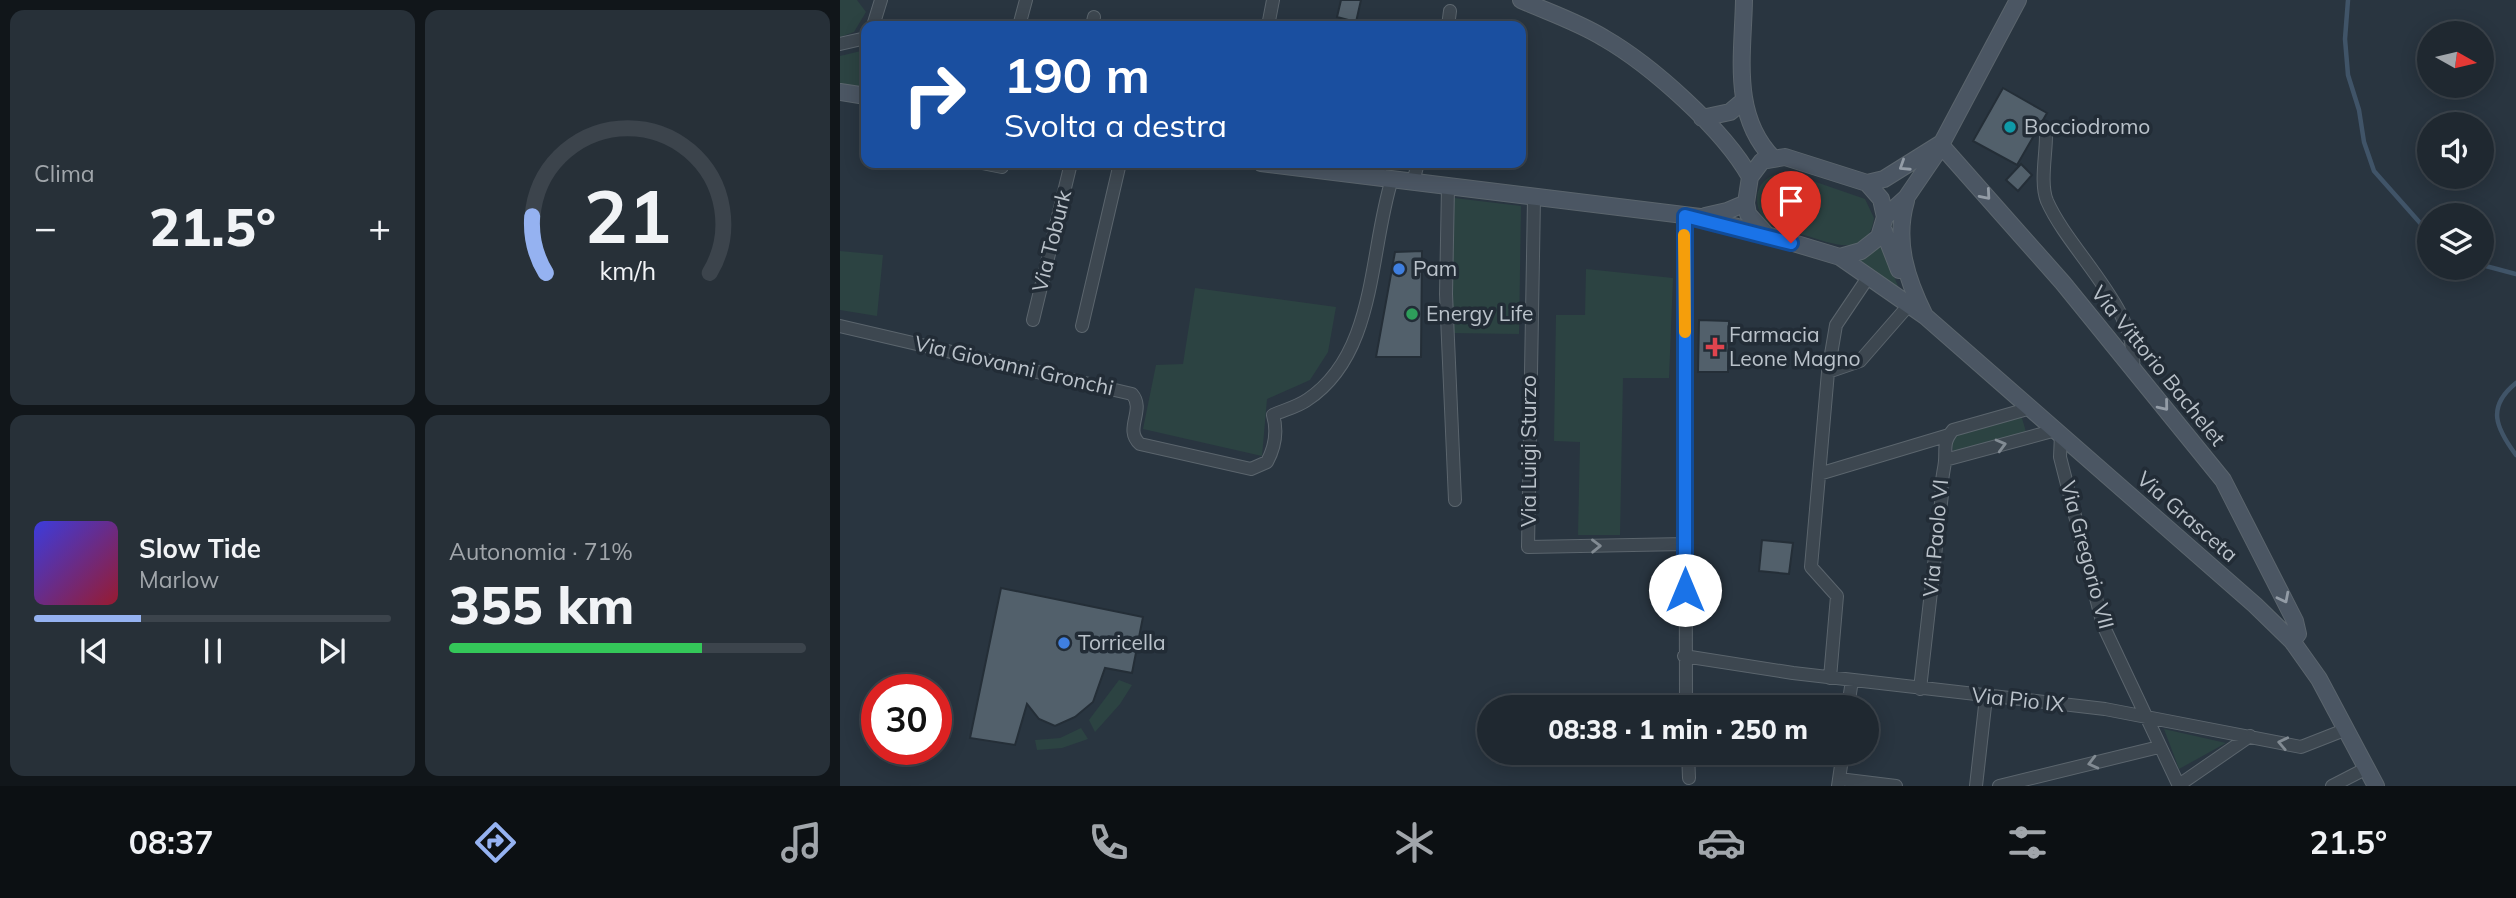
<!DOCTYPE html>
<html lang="it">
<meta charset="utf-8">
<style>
body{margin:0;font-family:Mulish,sans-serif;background:#273038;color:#f1f3f6;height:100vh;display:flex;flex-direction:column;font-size:26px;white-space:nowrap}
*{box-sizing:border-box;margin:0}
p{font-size:23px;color:#a1a6ab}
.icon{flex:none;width:38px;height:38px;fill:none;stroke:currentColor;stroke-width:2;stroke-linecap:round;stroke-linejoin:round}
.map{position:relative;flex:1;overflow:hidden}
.side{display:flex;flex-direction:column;gap:10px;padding:10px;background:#11161a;width:840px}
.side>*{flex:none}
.hud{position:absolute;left:21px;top:21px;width:665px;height:147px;border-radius:14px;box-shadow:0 4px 18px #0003,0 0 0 2px #3c444c;background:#1a4fa0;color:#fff;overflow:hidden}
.needle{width:46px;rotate:98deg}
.controls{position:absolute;left:1577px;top:21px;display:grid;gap:14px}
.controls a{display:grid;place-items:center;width:77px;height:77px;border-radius:50%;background:#1f2830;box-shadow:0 4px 18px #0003,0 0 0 2px #3c444c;font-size:35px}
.speed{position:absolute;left:21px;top:674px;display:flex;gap:14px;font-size:35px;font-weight:700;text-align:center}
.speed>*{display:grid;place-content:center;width:91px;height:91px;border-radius:50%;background:#1f2830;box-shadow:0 4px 18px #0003,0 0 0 2px #3c444c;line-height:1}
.speed .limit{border:10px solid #d22;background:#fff;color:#111}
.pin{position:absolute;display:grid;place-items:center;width:60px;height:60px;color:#fff;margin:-72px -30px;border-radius:50% 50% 50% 0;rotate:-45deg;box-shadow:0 0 7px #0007}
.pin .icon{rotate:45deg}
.me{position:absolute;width:77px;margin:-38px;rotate:0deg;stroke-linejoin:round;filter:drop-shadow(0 0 5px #0008)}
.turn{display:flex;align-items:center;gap:24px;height:147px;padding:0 28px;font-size:32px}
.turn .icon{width:91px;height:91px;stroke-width:2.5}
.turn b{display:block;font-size:49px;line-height:60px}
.big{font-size:52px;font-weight:800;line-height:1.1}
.side .widget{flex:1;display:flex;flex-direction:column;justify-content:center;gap:10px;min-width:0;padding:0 24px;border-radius:14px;background:#273038}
.side .dial{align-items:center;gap:0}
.dial svg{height:182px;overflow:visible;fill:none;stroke:#3c444c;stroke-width:7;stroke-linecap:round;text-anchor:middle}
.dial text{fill:#f1f3f6;stroke:none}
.song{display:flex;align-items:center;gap:21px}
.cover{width:84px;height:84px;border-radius:10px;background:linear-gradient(135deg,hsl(240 70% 55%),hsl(350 70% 35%))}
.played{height:7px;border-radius:4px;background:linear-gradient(90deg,#95b2f1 30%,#3c444c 30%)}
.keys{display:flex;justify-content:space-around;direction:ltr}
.heat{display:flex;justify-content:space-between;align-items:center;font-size:38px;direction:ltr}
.charge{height:10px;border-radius:5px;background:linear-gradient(90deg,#34c759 71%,#3c444c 0)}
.side .tiles{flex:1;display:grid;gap:10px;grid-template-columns:repeat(2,1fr)}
.trip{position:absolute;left:637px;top:695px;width:402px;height:70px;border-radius:35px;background:#1f2830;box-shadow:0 4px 18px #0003,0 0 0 2px #3c444c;font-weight:800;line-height:70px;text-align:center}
.tabs{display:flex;height:112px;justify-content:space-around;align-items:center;background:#0c1013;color:#a1a6ab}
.tabs .icon{width:49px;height:49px}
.tabs .selected{color:#95b2f1}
.tabs b{font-size:32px;color:#f1f3f6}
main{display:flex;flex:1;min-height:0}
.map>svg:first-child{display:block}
.green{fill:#2c4342}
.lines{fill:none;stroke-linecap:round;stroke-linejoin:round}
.stream{stroke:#405468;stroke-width:4.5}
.building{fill:#52606b;stroke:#242e37;stroke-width:2}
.street-casing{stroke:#5b656d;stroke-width:14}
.secondary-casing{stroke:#5b656d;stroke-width:18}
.street{stroke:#3d4750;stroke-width:12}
.secondary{stroke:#4b5663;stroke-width:16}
.oneway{stroke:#939ca6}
.oneway2{stroke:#828b93}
.route-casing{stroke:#114b97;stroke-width:18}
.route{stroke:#1a73e8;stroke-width:12}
.slow{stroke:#f59e0b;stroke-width:12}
.culture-dot{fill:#0f9aa8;stroke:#222c36;stroke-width:2.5}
.shop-dot{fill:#3f7fe0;stroke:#222c36;stroke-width:2.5}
.leisure-dot{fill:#2e9e5b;stroke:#222c36;stroke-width:2.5}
.health-dot{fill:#e0444e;stroke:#222c36;stroke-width:2.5}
.labels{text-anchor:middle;stroke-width:7;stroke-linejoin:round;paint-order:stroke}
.poi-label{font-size:21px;fill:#bac2ca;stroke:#222c36;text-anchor:start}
.street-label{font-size:21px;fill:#bac2ca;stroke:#222c36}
</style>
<main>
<section class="side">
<div class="tiles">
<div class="widget"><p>Clima</p>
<div class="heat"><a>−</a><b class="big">21.5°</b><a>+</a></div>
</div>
<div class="widget dial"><svg viewBox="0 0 100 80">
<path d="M14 69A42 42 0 1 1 86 69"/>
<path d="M14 69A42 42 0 0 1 8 44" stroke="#95b2f1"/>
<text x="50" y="56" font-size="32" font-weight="700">21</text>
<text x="50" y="72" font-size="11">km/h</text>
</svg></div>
<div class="widget">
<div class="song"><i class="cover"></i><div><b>Slow Tide</b><p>Marlow</p></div></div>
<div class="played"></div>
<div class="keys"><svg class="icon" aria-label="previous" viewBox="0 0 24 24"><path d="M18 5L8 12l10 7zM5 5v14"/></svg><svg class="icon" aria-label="pause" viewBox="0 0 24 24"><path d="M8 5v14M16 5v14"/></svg><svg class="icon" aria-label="next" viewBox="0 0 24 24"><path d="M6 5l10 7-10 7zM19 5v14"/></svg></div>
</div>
<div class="widget"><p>Autonomia · 71%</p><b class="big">355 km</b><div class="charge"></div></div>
</div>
</section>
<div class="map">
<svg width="1676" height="786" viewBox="0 0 1676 786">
<rect width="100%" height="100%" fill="#293540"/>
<!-- green -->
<path class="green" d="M 0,0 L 17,0 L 26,12 L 14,32 L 0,37 Z
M 21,51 L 26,54 L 26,90 L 0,88 L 0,56 Z
M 950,173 L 1025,199 L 1034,218 C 1028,260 991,243 964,235 C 953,232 937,230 928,223 C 913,210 912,183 934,175 C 938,173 945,174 950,173 Z
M 614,198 L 681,206 L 679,334 L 610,333 Z
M 1041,246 L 1061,293 L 1017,263 Z
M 0,251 L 43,255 L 37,316 L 0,310 Z
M 746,269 L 833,278 L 829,378 L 783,378 L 780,535 L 738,535 L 740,442 L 714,441 L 716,315 L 745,315 Z
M 355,288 L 496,307 L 488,352 L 470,380 L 427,399 L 422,456 L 303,429 L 316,365 L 343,364 Z
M 1181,415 L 1187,435 L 1114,453 L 1109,435 Z
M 279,680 L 292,685 L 280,704 L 255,732 L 249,720 Z
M 241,728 L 248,739 L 222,748 L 197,750 L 195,740 L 220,738 Z
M 1324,729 L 1386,743 L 1339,769 Z"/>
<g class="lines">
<!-- stream -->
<path class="stream" d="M 1508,0 L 1505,39 L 1508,75 L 1519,110 L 1524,142 L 1534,171 L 1589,233
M 1642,265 L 1676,274
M 1676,383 C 1646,407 1656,428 1676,455"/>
</g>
<!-- building -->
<path class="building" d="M 501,0 L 521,0 L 516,22 L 497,17 Z
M 1163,88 L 1207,113 L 1177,165 L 1133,141 Z
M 1181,164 L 1192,175 L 1178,191 L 1166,180 Z
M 582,251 L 581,357 L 536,357 L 555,252 Z
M 859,320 L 889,321 L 888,372 L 858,372 Z
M 922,540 L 953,543 L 949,574 L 919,571 Z
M 161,588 L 303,617 L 292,673 L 265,668 L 253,702 L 235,717 L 215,726 L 199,719 L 187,704 L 175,745 L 130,738 Z"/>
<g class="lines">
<!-- street casing -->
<g class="street-casing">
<path id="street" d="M 33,26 L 41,0
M 179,26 L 186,0
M 252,26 L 254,17
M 428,26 L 433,0
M 608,26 L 610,11
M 0,44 L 26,38
M 1206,136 C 1206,155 1200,184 1207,201 C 1230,253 1299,309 1293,368
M 142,163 L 162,167
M 539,177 L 541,163
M 573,182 L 578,163
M 608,187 L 606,294 L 615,500
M 694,198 L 688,547 L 845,544
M 845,216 L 846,707
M 193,320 L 231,163
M 0,326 L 292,394 C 306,410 283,429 300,444 L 411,469 L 427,462 C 435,447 438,432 433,415 C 444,410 457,407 467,400 C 537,354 529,251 552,179
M 242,326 L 280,163
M 988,372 L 996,325 L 1029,276
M 1221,434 L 1220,457 L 1263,625 L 1339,786
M 1105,460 L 1216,430
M 979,474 L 1109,435
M 844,656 L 953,673 L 1265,709 L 1461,747 L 1507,729
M 990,678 L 997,596 L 971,567 L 988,372 L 1020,361 L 1068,306
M 1080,689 L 1102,494 C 1100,481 1104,473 1105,461 C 1106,447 1103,442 1113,430 L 1191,408
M 1008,707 L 1012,680
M 848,752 L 849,778
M 999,779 L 1056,786
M 1339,785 L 1410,736
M 998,786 L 1003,752
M 1136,786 L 1146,697
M 1159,786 L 1319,747
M 1492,786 L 1527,768"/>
</g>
<!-- secondary casing -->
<g class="secondary-casing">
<path id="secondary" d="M 681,0 C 708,12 738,22 764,38 C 811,65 884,130 910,177
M 904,0 C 903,55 891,115 933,158
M 0,92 L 26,96
M 862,118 L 890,112 L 902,102
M 1100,144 L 1223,283 L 1383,480 L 1455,621 L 1458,634 L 1452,641
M 421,163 L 860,217 L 927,235
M 1027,183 L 1044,179 L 1100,144
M 1066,201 C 1054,242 1067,280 1085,316
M 865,216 L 887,211 L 906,203
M 1045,217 L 1041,199 L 1027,183 L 945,157 L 922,161 L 910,177 L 906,203 L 908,214 L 927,235 L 1000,257 L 1021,251 L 1039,237 L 1045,217 L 1066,198 L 1096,154 L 1178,0
M 1043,229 L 1059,270
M 1000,257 L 1085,316 L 1415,605 L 1452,641 L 1479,679 L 1536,786"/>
</g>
<!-- street -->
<use href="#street" class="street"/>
<!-- secondary -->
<use href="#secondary" class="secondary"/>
</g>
<!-- one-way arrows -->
<defs><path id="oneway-chevron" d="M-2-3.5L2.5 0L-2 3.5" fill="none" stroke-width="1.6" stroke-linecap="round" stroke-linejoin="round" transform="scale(1.75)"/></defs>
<g class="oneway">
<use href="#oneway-chevron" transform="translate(1064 166) rotate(147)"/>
<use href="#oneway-chevron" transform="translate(1146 195) rotate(49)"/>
<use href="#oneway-chevron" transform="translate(1324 406) rotate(51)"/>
<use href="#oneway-chevron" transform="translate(1444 598) rotate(63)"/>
</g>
<g class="oneway2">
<use href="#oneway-chevron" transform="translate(1161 445) rotate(-15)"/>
<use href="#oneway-chevron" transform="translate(756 546) rotate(-1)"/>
<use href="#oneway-chevron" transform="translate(1443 743) rotate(-168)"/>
<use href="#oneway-chevron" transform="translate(1253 763) rotate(166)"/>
</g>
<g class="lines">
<!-- route casing -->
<g class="route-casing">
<path id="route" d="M 845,590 L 845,216 L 951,243"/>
</g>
<!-- route -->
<use href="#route" class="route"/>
<!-- slow -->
<path class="slow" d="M 844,235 L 845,332"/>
</g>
<!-- markers -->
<circle class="culture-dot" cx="1170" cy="127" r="7"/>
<g class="shop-dot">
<circle cx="559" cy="269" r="7"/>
<circle cx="224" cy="643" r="7"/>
</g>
<circle class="leisure-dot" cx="572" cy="314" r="7"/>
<path class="health-dot" d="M871.5 336.5h7v7h7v7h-7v7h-7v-7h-7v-7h7z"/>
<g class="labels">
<!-- poi labels -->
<g class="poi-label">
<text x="1184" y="134">Bocciodromo</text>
<text x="573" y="276">Pam</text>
<text x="586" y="321">Energy Life</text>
<text x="889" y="342">Farmacia<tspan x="889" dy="24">Leone Magno</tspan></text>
<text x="238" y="650">Torricella</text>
</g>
<!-- street labels -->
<g class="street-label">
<text transform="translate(212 241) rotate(-76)" y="7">Via Toburk</text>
<text transform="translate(174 366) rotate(13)" y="7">Via Giovanni Gronchi</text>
<text transform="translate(1318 366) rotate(51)" y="7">Via Vittorio Bachelet</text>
<text transform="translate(689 451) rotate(-90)" y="7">Via Luigi Sturzo</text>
<text transform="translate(1347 517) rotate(41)" y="7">Via Grasceta</text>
<text transform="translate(1096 538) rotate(-85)" y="7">Via Paolo VI</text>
<text transform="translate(1247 555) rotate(75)" y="7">Via Gregorio VII</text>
<text transform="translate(1178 700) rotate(6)" y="7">Via Pio IX</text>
</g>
</g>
</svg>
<div class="controls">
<a><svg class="needle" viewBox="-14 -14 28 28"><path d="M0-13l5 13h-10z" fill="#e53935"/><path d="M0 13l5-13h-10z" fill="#a1a6ab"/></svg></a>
<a><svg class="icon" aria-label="sound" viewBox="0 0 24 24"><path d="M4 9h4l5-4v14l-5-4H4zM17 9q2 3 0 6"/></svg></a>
<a><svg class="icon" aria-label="layers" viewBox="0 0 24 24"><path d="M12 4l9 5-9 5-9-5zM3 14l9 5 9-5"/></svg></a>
</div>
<div class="speed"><div class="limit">30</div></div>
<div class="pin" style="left:951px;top:243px;background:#d93025"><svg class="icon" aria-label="arrive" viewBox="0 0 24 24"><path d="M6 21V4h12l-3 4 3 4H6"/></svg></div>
<svg class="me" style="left:845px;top:590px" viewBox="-20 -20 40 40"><circle r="19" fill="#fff"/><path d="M0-13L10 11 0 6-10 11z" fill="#1a73e8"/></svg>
<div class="trip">08:38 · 1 min · 250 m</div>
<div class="hud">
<div class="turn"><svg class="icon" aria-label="right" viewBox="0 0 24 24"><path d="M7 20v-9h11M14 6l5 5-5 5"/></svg><div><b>190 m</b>Svolta a destra</div></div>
</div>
</div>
</main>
<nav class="tabs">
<b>08:37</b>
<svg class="icon selected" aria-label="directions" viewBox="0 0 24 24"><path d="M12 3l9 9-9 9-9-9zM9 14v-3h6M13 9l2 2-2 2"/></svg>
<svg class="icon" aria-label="music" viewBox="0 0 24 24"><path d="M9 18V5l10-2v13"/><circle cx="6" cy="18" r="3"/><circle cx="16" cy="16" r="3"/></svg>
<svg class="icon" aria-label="phone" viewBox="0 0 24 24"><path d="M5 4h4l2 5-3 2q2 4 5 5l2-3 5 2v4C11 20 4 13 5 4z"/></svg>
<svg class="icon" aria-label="climate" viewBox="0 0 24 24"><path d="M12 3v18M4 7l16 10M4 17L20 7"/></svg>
<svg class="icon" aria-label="car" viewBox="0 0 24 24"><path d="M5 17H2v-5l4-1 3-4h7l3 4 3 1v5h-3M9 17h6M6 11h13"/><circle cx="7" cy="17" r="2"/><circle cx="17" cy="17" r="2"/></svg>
<svg class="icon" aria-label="filters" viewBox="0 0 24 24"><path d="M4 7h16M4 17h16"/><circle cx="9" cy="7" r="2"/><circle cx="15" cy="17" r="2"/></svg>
<b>21.5°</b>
</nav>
